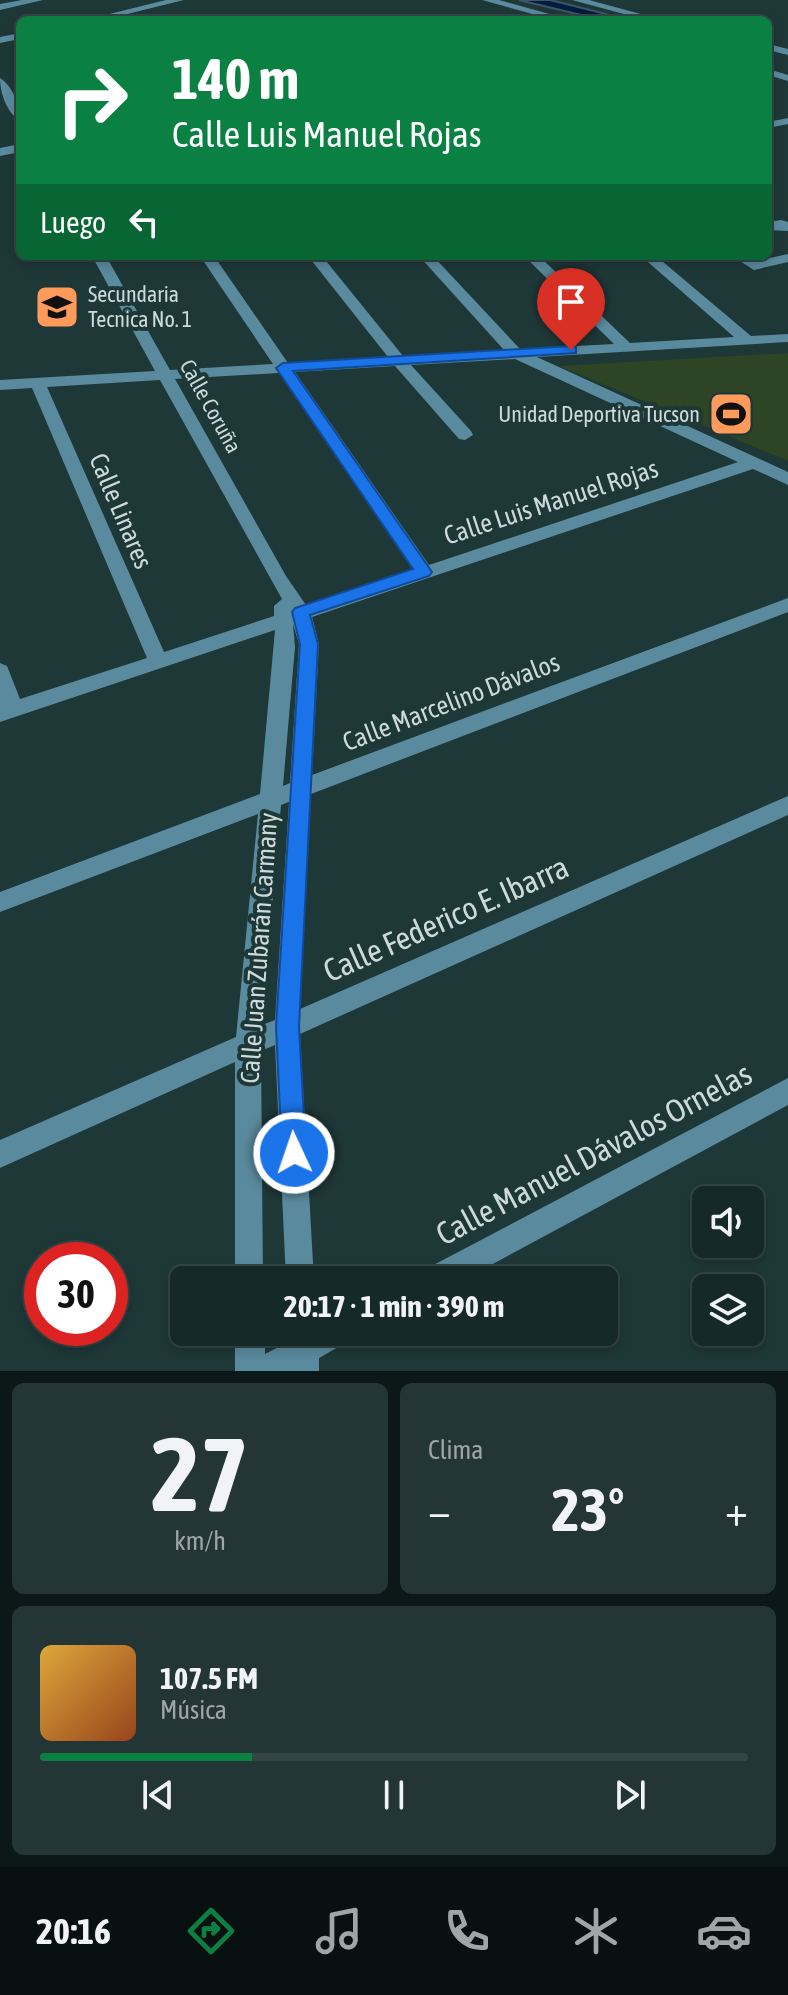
<!DOCTYPE html>
<html lang="es">
<meta charset="utf-8">
<style>
body{margin:0;font-family:"Asap Condensed",sans-serif;background:#233535;color:#f1f3f6;height:100vh;display:flex;flex-direction:column;font-size:30px;white-space:nowrap}
*{box-sizing:border-box;margin:0}
p{font-size:26px;color:#9ea6a8}
.icon{flex:none;width:44px;height:44px;fill:none;stroke:currentColor;stroke-width:2;stroke-linecap:round;stroke-linejoin:round}
.map{position:relative;height:1371px;overflow:hidden}
.sheet{display:flex;flex-direction:column;gap:12px;padding:12px;background:#0c1717;flex:1}
.sheet>*{flex:none}
.guide{position:absolute;left:16px;top:16px;width:756px;height:244px;border-radius:12px;box-shadow:0 4px 12px #0003,0 0 0 2px #354546;background:#0b8043;color:#fff;overflow:hidden}
.buttons{position:absolute;left:692px;top:1186px;display:grid;gap:16px}
.buttons a{display:grid;place-items:center;width:72px;height:72px;border-radius:12px;background:#162929;box-shadow:0 4px 12px #0003,0 0 0 2px #354546;font-size:40px}
.speed{position:absolute;left:24px;top:1242px;display:flex;gap:16px;font-size:40px;font-weight:700;text-align:center}
.speed>*{display:grid;place-content:center;width:104px;height:104px;border-radius:50%;background:#162929;box-shadow:0 4px 12px #0003,0 0 0 2px #354546;line-height:1}
.speed .limit{border:12px solid #d22;background:#fff;color:#111}
.pin{position:absolute;display:grid;place-items:center;width:68px;height:68px;color:#fff;margin:-82px -34px;border-radius:50% 50% 50% 0;rotate:-45deg;box-shadow:0 0 8px #0007}
.pin .icon{rotate:45deg}
.me{position:absolute;width:88px;margin:-44px;rotate:357deg;stroke-linejoin:round;filter:drop-shadow(0 0 6px #0008)}
.turn{display:flex;align-items:center;gap:28px;height:168px;padding:0 24px;font-size:36px}
.turn .icon{width:104px;height:104px;stroke-width:2.5}
.turn b{display:block;font-size:56px;line-height:68px}
.then{display:flex;align-items:center;height:76px;padding:0 24px;background:#0003;gap:16px;font-size:30px}
.big{font-size:60px;font-weight:700;line-height:1.1}
.sheet .widget{flex:1;display:flex;flex-direction:column;justify-content:center;gap:12px;min-width:0;padding:0 28px;border-radius:12px;background:#233535}
.sheet .dial{align-items:center;gap:0}
.dial b{font-size:104px;line-height:1}
.song{display:flex;align-items:center;gap:24px}
.cover{width:96px;height:96px;border-radius:12px;background:linear-gradient(135deg,hsl(40 70% 55%),hsl(20 70% 35%))}
.played{height:8px;border-radius:4px;background:linear-gradient(90deg,#0b8043 30%,#354546 30%)}
.keys{display:flex;justify-content:space-around;direction:ltr}
.heat{display:flex;justify-content:space-between;align-items:center;font-size:44px;direction:ltr}
.sheet .tiles{flex:1;display:grid;gap:12px;grid-template-columns:1fr 1fr}
.widget:last-child{grid-column:span 2}
.trip{position:absolute;left:170px;top:1266px;width:448px;height:80px;border-radius:12px;background:#162929;box-shadow:0 4px 12px #0003,0 0 0 2px #354546;font-weight:700;line-height:80px;text-align:center}
.dock{display:flex;height:128px;justify-content:space-around;align-items:center;background:#091010;color:#9ea6a8}
.dock .icon{width:56px;height:56px}
.dock .selected{color:#0b8043}
.dock b{font-size:36px;color:#f1f3f6}
.map>svg:first-child{display:block}
.green{fill:#2d4425}
.water{fill:#001d3d;stroke:#3d566c;stroke-width:2}
.lines{fill:none;stroke-linecap:round;stroke-linejoin:round}
.minor{fill:#5a8a9d;fill-rule:evenodd}
.route{fill:#1a73e8;stroke:#114b97;stroke-width:2}
.labels{text-anchor:middle;stroke-width:8;stroke-linejoin:round;paint-order:stroke}
.far-poi-label{font-size:22px;fill:#ccdbda;stroke:#1e3737;text-anchor:start}
.far-street-label{font-size:22px;fill:#ccdbda;stroke:#1e3737}
.street-label{font-size:26px;fill:#ccdbda;stroke:#1e3737}
.near-street-label{font-size:32px;fill:#ccdbda;stroke:#1e3737}
</style>
<div class="map">
<svg width="788" height="1371" viewBox="0 0 788 1371">
<rect width="100%" height="100%" fill="#1e3737"/>
<!-- green -->
<path class="green" d="M 788,353 L 788,461 L 559,366 Z"/>
<!-- water -->
<path class="water" d="M 519,0 L 550,0 L 630,20 L 602,20 Z"/>
<g class="lines">
<!-- minor -->
<path class="minor" d="M 22,0 L 43,0 L 0,10 L 0,4 Z
M 166,0 L 184,0 L 103,20 L 85,20 Z
M 482,0 L 499,0 L 571,20 L 554,20 Z
M 572,0 L 589,0 L 663,20 L 646,20 Z
M 20,33 L 20,39 L 0,43 L 0,37 Z
M 768,44 L 788,49 L 788,55 L 768,50 Z
M 768,69 L 788,75 L 788,81 L 768,75 Z
M 0,78 C 13,86 20,106 20,121 C 7,113 0,93 0,78 Z
M 788,118 L 788,124 L 768,128 L 768,122 Z
M 20,144 L 20,152 L 0,156 L 0,148 Z
M 781,220 L 788,222 L 788,231 L 768,230 L 768,222 Z
M 788,254 L 788,262 L 754,270 L 732,256 L 748,256 L 756,261 Z
M 92,256 L 106,256 L 170,370 L 273,364 L 200,256 L 214,256 L 288,363 L 388,357 L 308,256 L 322,256 L 403,356 L 504,350 L 419,256 L 433,256 L 520,349 L 614,344 L 524,256 L 539,256 L 630,343 L 734,337 L 641,256 L 656,256 L 751,336 L 788,334 L 788,342 L 537,357 L 788,472 L 788,485 L 753,469 L 312,617 L 319,644 L 312,775 L 788,598 L 788,612 L 311,794 L 300,1009 L 788,796 L 788,815 L 300,1034 L 314,1280 L 286,1280 L 275,1045 L 261,1051 L 263,1280 L 235,1280 L 235,1062 L 0,1168 L 0,1140 L 236,1037 L 258,814 L 0,912 L 0,892 L 260,794 L 275,630 L 0,722 L 0,663 L 7,666 L 20,699 L 147,658 L 32,388 L 0,390 L 0,380 L 155,371 ZM 515,359 L 738,462 L 429,565 L 295,372 L 395,366 L 459,439 L 465,440 L 473,435 L 471,431 L 411,365 ZM 279,373 L 413,570 L 306,605 L 286,576 L 175,379 ZM 160,380 L 282,599 L 274,606 L 274,616 L 164,652 L 47,387 ZM 293,624 L 299,644 L 290,783 L 283,786 L 295,647 ZM 289,802 L 275,1020 L 262,1025 L 281,805 Z
M 788,1078 L 788,1105 L 463,1280 L 420,1280 L 424,1270 Z
M 235,1332 L 265,1332 L 265,1354 L 288,1342 L 288,1332 L 352,1332 L 347,1342 L 319,1358 L 319,1371 L 235,1371 Z"/>
</g>
<!-- route -->
<path class="route" d="M 571,346 L 576,347 L 576,353 L 293,371 L 432,572 L 429,576 L 310,615 L 318,644 L 299,1027 L 306,1153 L 302,1162 L 294,1166 L 285,1162 L 282,1153 L 276,1027 L 300,644 L 292,612 L 295,608 L 413,569 L 276,368 L 283,363 Z"/>
<!-- icons -->
<defs>
<g id="school-square" transform="scale(2.3)"><rect x="-9" y="-9" width="18" height="18" rx="4" fill="#ff9b5a" stroke="#1e3737"/><path d="M0-5L7-2L0 1L-7-2ZM-4 1L0 2.5L4 1V4Q0 6-4 4Z" fill="#111"/></g>
<g id="stadium-square" transform="scale(2.3)"><rect x="-9" y="-9" width="18" height="18" rx="4" fill="#ff9b5a" stroke="#1e3737"/><path d="M0-5a6.5 5 0 1 0 0 10a6.5 5 0 1 0 0-10ZM-3.5-1.8h7v3.6h-7Z" fill="#111"/></g>
</defs>
<g fill-rule="evenodd">
<use href="#school-square" x="57" y="307"/>
<use href="#stadium-square" x="731" y="414"/>
</g>
<g class="labels">
<!-- far-poi labels -->
<g class="far-poi-label">
<text x="88" y="302">Secundaria<tspan x="88" dy="25">Tecnica No. 1</tspan></text>
<text x="700" y="422" text-anchor="end">Unidad Deportiva Tucson</text>
</g>
<!-- far-street labels -->
<g class="far-street-label">
<text transform="translate(211 406) rotate(61)" y="8">Calle Coruña</text>
</g>
<!-- street labels -->
<g class="street-label">
<text transform="translate(551 502) rotate(-18)" y="9">Calle Luis Manuel Rojas</text>
<text transform="translate(121 511) rotate(67)" y="9">Calle Linares</text>
<text transform="translate(451 702) rotate(-21)" y="9">Calle Marcelino Dávalos</text>
<text transform="translate(259 948) rotate(-86)" y="9">Calle Juan Zubarán Carmany</text>
</g>
<!-- near-street labels -->
<g class="near-street-label">
<text transform="translate(446 919) rotate(-24)" y="11">Calle Federico E. Ibarra</text>
<text transform="translate(594 1154) rotate(-28)" y="11">Calle Manuel Dávalos Ornelas</text>
</g>
</g>
</svg>
<div class="buttons">
<a><svg class="icon" aria-label="sound" viewBox="0 0 24 24"><path d="M4 9h4l5-4v14l-5-4H4zM17 9q2 3 0 6"/></svg></a>
<a><svg class="icon" aria-label="layers" viewBox="0 0 24 24"><path d="M12 4l9 5-9 5-9-5zM3 14l9 5 9-5"/></svg></a>
</div>
<div class="speed"><div class="limit">30</div></div>
<div class="pin" style="left:571px;top:350px;background:#d93025"><svg class="icon" aria-label="arrive" viewBox="0 0 24 24"><path d="M6 21V4h12l-3 4 3 4H6"/></svg></div>
<svg class="me" style="left:294px;top:1153px" viewBox="-20 -20 40 40"><circle r="17" fill="#1a73e8" stroke="#fff" stroke-width="3"/><path d="M0-11L8 9 0 5-8 9z" fill="#fff"/></svg>
<div class="trip">20:17 · 1 min · 390 m</div>
<div class="guide">
<div class="turn"><svg class="icon" aria-label="right" viewBox="0 0 24 24"><path d="M7 20v-9h11M14 6l5 5-5 5"/></svg><div><b>140 m</b>Calle Luis Manuel Rojas</div></div>
<div class="then">Luego<svg class="icon" aria-label="left" viewBox="0 0 24 24"><path d="M17 20v-9H6M10 6l-5 5 5 5"/></svg></div>
</div>
</div>
<section class="sheet">
<div class="tiles">
<div class="widget dial"><b>27</b><p>km/h</p></div>
<div class="widget"><p>Clima</p>
<div class="heat"><a>−</a><b class="big">23°</b><a>+</a></div>
</div>
<div class="widget">
<div class="song"><i class="cover"></i><div><b>107.5 FM</b><p>Música</p></div></div>
<div class="played"></div>
<div class="keys"><svg class="icon" aria-label="previous" viewBox="0 0 24 24"><path d="M18 5L8 12l10 7zM5 5v14"/></svg><svg class="icon" aria-label="pause" viewBox="0 0 24 24"><path d="M8 5v14M16 5v14"/></svg><svg class="icon" aria-label="next" viewBox="0 0 24 24"><path d="M6 5l10 7-10 7zM19 5v14"/></svg></div>
</div>
</div>
</section>
<nav class="dock">
<b>20:16</b>
<svg class="icon selected" aria-label="directions" viewBox="0 0 24 24"><path d="M12 3l9 9-9 9-9-9zM9 14v-3h6M13 9l2 2-2 2"/></svg>
<svg class="icon" aria-label="music" viewBox="0 0 24 24"><path d="M9 18V5l10-2v13"/><circle cx="6" cy="18" r="3"/><circle cx="16" cy="16" r="3"/></svg>
<svg class="icon" aria-label="phone" viewBox="0 0 24 24"><path d="M5 4h4l2 5-3 2q2 4 5 5l2-3 5 2v4C11 20 4 13 5 4z"/></svg>
<svg class="icon" aria-label="climate" viewBox="0 0 24 24"><path d="M12 3v18M4 7l16 10M4 17L20 7"/></svg>
<svg class="icon" aria-label="car" viewBox="0 0 24 24"><path d="M5 17H2v-5l4-1 3-4h7l3 4 3 1v5h-3M9 17h6M6 11h13"/><circle cx="7" cy="17" r="2"/><circle cx="17" cy="17" r="2"/></svg>
</nav>
